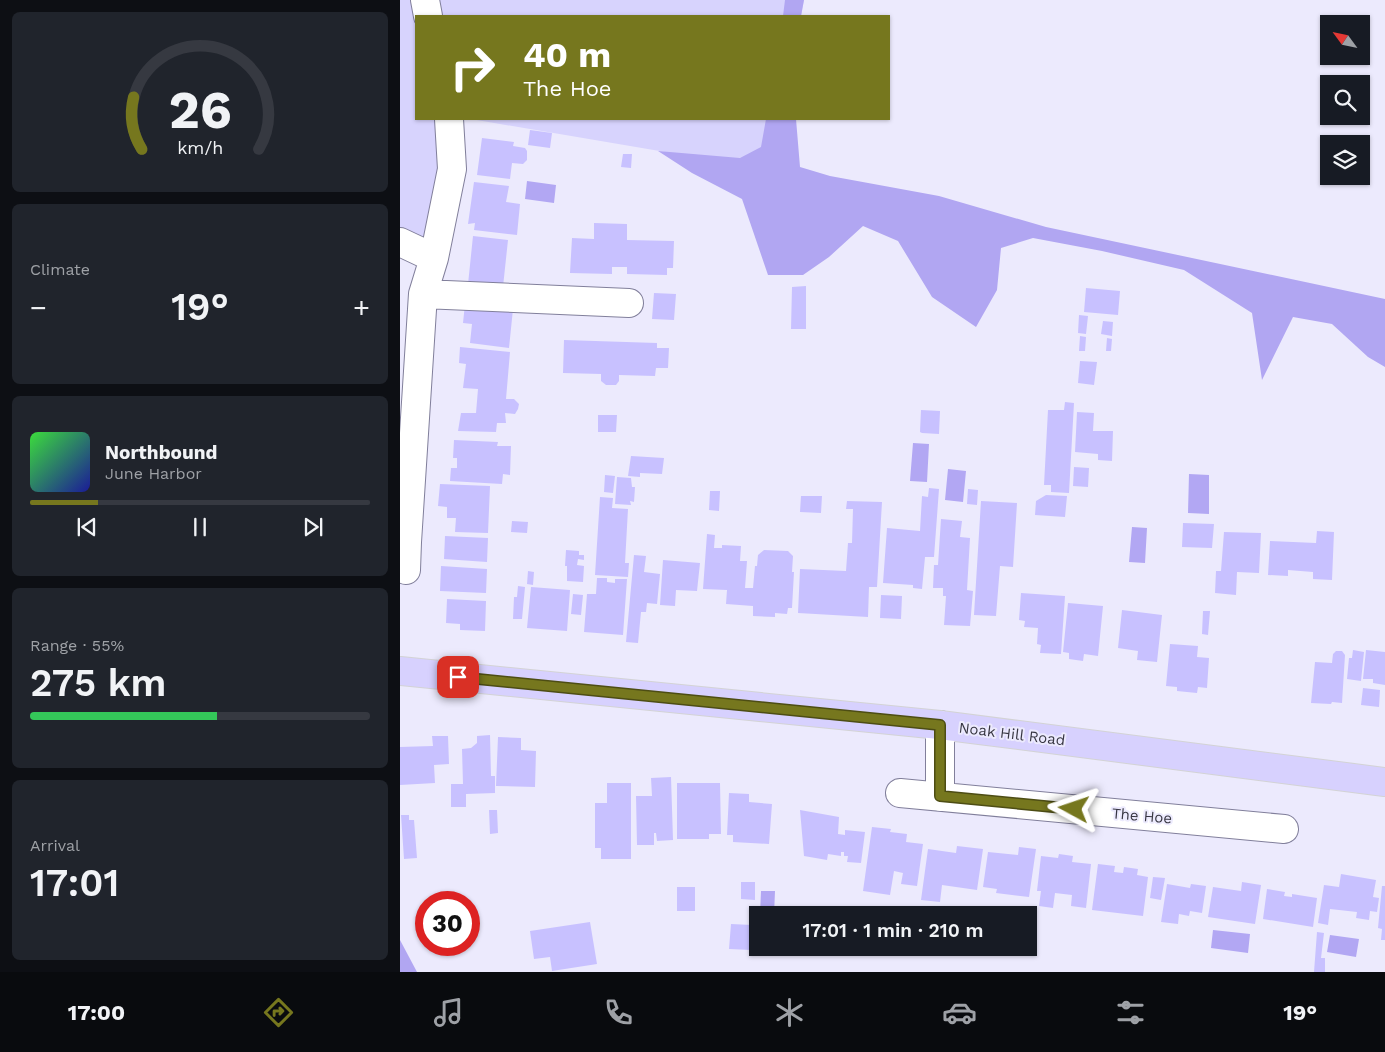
<!DOCTYPE html>
<meta charset="utf-8">
<style>
body{margin:0;font-family:"Work Sans",sans-serif;background:#20242c;color:#f1f3f6;height:100vh;display:flex;flex-direction:column;font-size:19px;white-space:nowrap}
*{box-sizing:border-box;margin:0}
p{font-size:16px;color:#9ea1a6}
.icon{flex:none;width:28px;height:28px;fill:none;stroke:currentColor;stroke-width:2;stroke-linecap:round;stroke-linejoin:round}
.map{position:relative;flex:1;overflow:hidden}
.details{display:flex;flex-direction:column;gap:12px;padding:12px;background:#0d0f14;width:400px}
.details>*{flex:none}
.banner{position:absolute;left:15px;top:15px;width:475px;height:105px;border-radius:0px;box-shadow:0 1px 4px #0004;background:#76771e;color:#fff;overflow:hidden}
.needle{width:32px;rotate:303deg}
.controls{position:absolute;left:920px;top:15px;display:grid;gap:10px}
.controls a{display:grid;place-items:center;width:50px;height:50px;border-radius:0px;background:#171b24;box-shadow:0 1px 4px #0004;font-size:25px}
.speed{position:absolute;left:15px;top:891px;display:flex;gap:10px;font-size:25px;font-weight:700;text-align:center}
.speed>*{display:grid;place-content:center;width:65px;height:65px;border-radius:50%;background:#171b24;box-shadow:0 1px 4px #0004;line-height:1}
.speed .limit{border:8px solid #d22;background:#fff;color:#111}
.pin{position:absolute;display:grid;place-items:center;width:42px;height:42px;color:#fff;margin:-21px;border-radius:10px;box-shadow:0 2px 8px #0006}
.me{position:absolute;width:55px;margin:-28px;rotate:275deg;stroke-linejoin:round;filter:drop-shadow(0 0 4px #0008)}
.turn{display:flex;align-items:center;gap:18px;height:105px;padding:0 25px;font-size:22px}
.turn .icon{width:65px;height:65px;stroke-width:2.5}
.turn b{display:block;font-size:35px;line-height:42px}
.big{font-size:38px;font-weight:600;line-height:1.1}
.details .widget{flex:1;display:flex;flex-direction:column;justify-content:center;gap:8px;min-width:0;padding:0 18px;border-radius:8px;background:#20242c}
.details .dial{align-items:center;gap:0}
.dial svg{height:130px;overflow:visible;fill:none;stroke:#363941;stroke-width:7;stroke-linecap:round;text-anchor:middle}
.dial text{fill:#f1f3f6;stroke:none}
.song{display:flex;align-items:center;gap:15px}
.cover{width:60px;height:60px;border-radius:8px;background:linear-gradient(135deg,hsl(120 70% 55%),hsl(240 70% 35%))}
.played{height:5px;border-radius:2px;background:linear-gradient(90deg,#76771e 20%,#363941 20%)}
.keys{display:flex;justify-content:space-around;direction:ltr}
.heat{display:flex;justify-content:space-between;align-items:center;font-size:28px;direction:ltr}
.charge{height:8px;border-radius:4px;background:linear-gradient(90deg,#34c759 55%,#363941 0)}
.trip{position:absolute;left:349px;top:906px;width:288px;height:50px;border-radius:0px;background:#171b24;box-shadow:0 1px 4px #0004;font-weight:600;line-height:50px;text-align:center}
.menu{display:flex;height:80px;justify-content:space-around;align-items:center;background:#090b0e;color:#9ea1a6}
.menu .icon{width:35px;height:35px}
.menu .selected{color:#76771e}
.menu b{font-size:22px;color:#f1f3f6}
main{display:flex;flex:1;min-height:0}
.map>svg:first-child{display:block}
.green{fill:#d7d3fd}
.forest{fill:#b1a6f2}
.water{fill:#b2a7f3}
.building{fill:#c8c1ff}
.lines{fill:none;stroke-linecap:round;stroke-linejoin:round}
.minor-casing{stroke:#817f9b;stroke-width:30}
.major-casing{stroke:#d3d3d5;stroke-width:30}
.minor{stroke:#fff;stroke-width:28}
.major{stroke:#d7d1fe;stroke-width:28}
.route-casing{stroke:#4d4d14;stroke-width:12}
.route{stroke:#76771e;stroke-width:9}
.labels{text-anchor:middle;stroke-width:4;stroke-linejoin:round;paint-order:stroke}
.street-label{font-size:15px;fill:#373642;stroke:#eceafd}
</style>
<main>
<section class="details">
<div class="widget dial"><svg viewBox="0 0 100 80">
<path d="M14 69A42 42 0 1 1 86 69"/>
<path d="M14 69A42 42 0 0 1 9 37" stroke="#76771e"/>
<text x="50" y="56" font-size="32" font-weight="700">26</text>
<text x="50" y="72" font-size="11">km/h</text>
</svg></div>
<div class="widget"><p>Climate</p>
<div class="heat"><a>−</a><b class="big">19°</b><a>+</a></div>
</div>
<div class="widget">
<div class="song"><i class="cover"></i><div><b>Northbound</b><p>June Harbor</p></div></div>
<div class="played"></div>
<div class="keys"><svg class="icon" aria-label="previous" viewBox="0 0 24 24"><path d="M18 5L8 12l10 7zM5 5v14"/></svg><svg class="icon" aria-label="pause" viewBox="0 0 24 24"><path d="M8 5v14M16 5v14"/></svg><svg class="icon" aria-label="next" viewBox="0 0 24 24"><path d="M6 5l10 7-10 7zM19 5v14"/></svg></div>
</div>
<div class="widget"><p>Range · 55%</p><b class="big">275 km</b><div class="charge"></div></div>
<div class="widget"><p>Arrival</p><b class="big">17:01</b></div>
</section>
<div class="map">
<svg width="985" height="972" viewBox="0 0 985 972">
<rect width="100%" height="100%" fill="#eceafd"/>
<!-- green -->
<path class="green" d="M 0,0 L 404,0 L 401,16 L 16,16 L 16,119 L 49,119 L 34,258 L 0,242 Z
M 71,119 L 385,119 L 377,171 Z"/>
<!-- forest -->
<path class="forest" d="M 385,0 L 404,0 L 401,16 L 383,16 Z
M 366,119 L 396,119 L 400,167 L 430,176 L 539,196 L 646,227 L 985,299 L 985,367 L 968,357 L 932,324 L 893,317 L 862,380 L 852,313 L 784,270 L 702,251 L 633,238 L 601,248 L 597,290 L 576,327 L 532,297 L 498,241 L 463,226 L 429,257 L 403,275 L 368,275 L 342,199 L 292,173 L 258,151 L 340,158 L 361,147 Z
M 0,940 L 17,972 L 0,972 Z"/>
<!-- water -->
<path class="water" d="M 127,181 L 156,185 L 154,203 L 125,199 Z
M 513,443 L 529,444 L 527,482 L 510,481 Z
M 548,469 L 566,471 L 563,502 L 545,500 Z
M 789,474 L 809,475 L 809,514 L 788,513 Z
M 732,527 L 747,528 L 745,563 L 729,562 Z
M 361,891 L 375,891 L 374,915 L 360,915 Z
M 813,930 L 850,934 L 848,953 L 811,948 Z
M 930,935 L 959,939 L 956,957 L 927,952 Z"/>
<!-- building -->
<path class="building" d="M 130,130 L 152,133 L 150,148 L 128,145 Z
M 82,138 L 114,142 L 113,146 L 125,148 L 127,151 L 127,160 L 123,164 L 112,163 L 110,179 L 77,175 Z
M 223,154 L 232,154 L 231,168 L 221,167 Z
M 74,182 L 109,186 L 106,202 L 120,204 L 117,235 L 74,230 L 75,223 L 68,224 Z
M 194,223 L 227,224 L 227,240 L 274,241 L 273,268 L 267,268 L 267,275 L 227,274 L 227,267 L 212,267 L 212,274 L 170,273 L 172,238 L 194,239 Z
M 73,236 L 108,240 L 102,296 L 67,294 Z
M 406,286 L 406,329 L 391,329 L 392,287 Z
M 686,288 L 720,291 L 718,315 L 684,312 Z
M 254,293 L 276,294 L 274,320 L 252,319 Z
M 65,304 L 113,309 L 109,348 L 70,343 L 72,324 L 63,323 Z
M 679,315 L 688,316 L 686,334 L 678,333 Z
M 703,321 L 713,322 L 712,336 L 701,334 Z
M 680,336 L 686,337 L 685,351 L 679,351 Z
M 707,338 L 712,339 L 711,351 L 706,351 Z
M 164,340 L 257,343 L 257,348 L 269,348 L 268,368 L 256,368 L 255,376 L 219,375 L 219,381 L 216,385 L 206,385 L 201,381 L 201,374 L 163,373 Z
M 60,347 L 110,352 L 106,399 L 114,399 L 119,404 L 118,409 L 115,414 L 105,413 L 106,423 L 97,423 L 96,432 L 58,431 L 61,413 L 76,413 L 78,389 L 63,388 L 66,364 L 59,363 Z
M 680,361 L 697,362 L 694,385 L 678,383 Z
M 665,402 L 674,403 L 669,493 L 651,492 L 651,485 L 644,485 L 648,410 L 664,410 Z
M 521,410 L 540,411 L 539,434 L 522,433 L 520,432 Z
M 677,412 L 694,413 L 693,431 L 713,431 L 712,461 L 698,460 L 698,454 L 675,452 Z
M 198,415 L 217,415 L 216,432 L 198,432 Z
M 54,440 L 98,442 L 97,446 L 111,446 L 110,475 L 103,474 L 102,484 L 50,481 L 51,468 L 57,468 L 57,458 L 53,458 Z
M 231,456 L 264,458 L 262,474 L 240,473 L 240,477 L 228,476 Z
M 674,467 L 689,468 L 688,487 L 673,486 Z
M 205,475 L 215,476 L 213,493 L 204,492 Z
M 217,477 L 231,478 L 232,487 L 235,487 L 234,502 L 230,501 L 231,505 L 215,504 Z
M 40,484 L 90,486 L 88,533 L 55,532 L 56,518 L 47,518 L 47,507 L 38,506 Z
M 529,488 L 539,489 L 534,557 L 525,557 L 522,589 L 513,588 L 513,585 L 483,583 L 487,528 L 520,531 L 522,496 L 528,497 Z
M 568,489 L 578,490 L 577,505 L 567,504 Z
M 310,491 L 320,491 L 319,511 L 309,510 Z
M 646,495 L 667,496 L 665,517 L 635,515 L 636,501 Z
M 401,496 L 422,496 L 421,513 L 400,512 Z
M 200,497 L 213,498 L 212,508 L 228,509 L 225,563 L 229,563 L 228,577 L 195,575 Z
M 447,501 L 482,502 L 477,587 L 469,587 L 468,617 L 398,613 L 400,569 L 446,571 L 448,543 L 452,543 L 453,509 L 446,509 Z
M 581,501 L 617,503 L 613,567 L 600,566 L 596,616 L 574,615 Z
M 541,519 L 562,521 L 560,537 L 570,538 L 567,590 L 573,591 L 570,626 L 544,625 L 546,596 L 543,596 L 543,588 L 533,588 L 534,565 L 538,565 Z
M 112,521 L 128,522 L 127,533 L 111,532 Z
M 783,523 L 814,524 L 812,548 L 782,547 Z
M 917,531 L 934,532 L 932,580 L 913,579 L 913,572 L 888,570 L 888,576 L 868,575 L 870,541 L 916,543 Z
M 824,532 L 861,533 L 859,573 L 837,572 L 836,595 L 815,593 L 816,571 L 821,571 Z
M 307,534 L 315,535 L 314,548 L 322,548 L 322,545 L 341,546 L 340,561 L 347,561 L 345,588 L 353,588 L 355,566 L 357,566 L 358,555 L 364,550 L 388,551 L 393,556 L 392,572 L 394,572 L 392,608 L 388,608 L 387,614 L 375,613 L 375,617 L 353,616 L 353,606 L 326,604 L 327,590 L 303,589 Z
M 45,536 L 88,538 L 87,562 L 44,559 Z
M 166,550 L 179,551 L 179,555 L 184,555 L 184,560 L 178,559 L 177,565 L 184,566 L 183,582 L 167,581 L 167,566 L 165,566 Z
M 234,555 L 246,556 L 244,572 L 260,574 L 257,604 L 247,603 L 246,612 L 241,612 L 238,643 L 226,642 Z
M 263,560 L 300,563 L 297,591 L 276,590 L 275,606 L 260,605 Z
M 41,566 L 87,569 L 86,593 L 40,591 Z
M 128,571 L 134,572 L 133,585 L 127,584 Z
M 197,578 L 207,578 L 207,582 L 215,583 L 215,579 L 227,579 L 223,635 L 184,632 L 187,594 L 196,594 Z
M 118,586 L 125,587 L 122,619 L 113,619 L 114,597 L 117,597 Z
M 131,587 L 170,590 L 167,631 L 127,628 Z
M 621,593 L 665,596 L 661,654 L 640,653 L 641,645 L 637,644 L 638,628 L 624,627 L 625,621 L 619,620 Z
M 173,594 L 183,595 L 181,615 L 171,614 Z
M 481,595 L 502,596 L 501,619 L 480,618 Z
M 47,599 L 86,601 L 85,631 L 60,630 L 60,624 L 46,623 Z
M 668,603 L 703,606 L 698,656 L 684,654 L 683,661 L 669,659 L 669,653 L 663,652 Z
M 722,610 L 762,615 L 757,662 L 737,660 L 738,651 L 718,648 Z
M 803,611 L 810,611 L 808,635 L 802,634 Z
M 770,644 L 798,646 L 797,657 L 809,658 L 807,688 L 798,687 L 797,693 L 777,691 L 777,687 L 766,686 Z
M 953,650 L 964,652 L 961,681 L 947,679 L 949,658 L 952,658 Z
M 966,650 L 985,652 L 985,685 L 973,683 L 973,679 L 963,679 Z
M 936,651 L 942,651 L 945,655 L 942,703 L 932,702 L 931,704 L 911,703 L 915,662 L 932,663 L 933,654 Z
M 963,688 L 980,690 L 979,707 L 961,705 Z
M 90,735 L 91,776 L 95,776 L 95,793 L 66,794 L 66,807 L 51,807 L 51,784 L 63,784 L 62,749 L 71,748 L 77,743 L 77,736 Z
M 32,736 L 48,736 L 49,764 L 34,765 L 35,783 L 0,785 L 0,747 L 33,746 Z
M 98,737 L 121,738 L 121,750 L 136,751 L 135,787 L 96,786 Z
M 271,777 L 273,840 L 257,841 L 256,833 L 254,833 L 254,845 L 237,845 L 236,796 L 252,796 L 251,778 Z
M 207,783 L 231,783 L 231,859 L 201,859 L 201,848 L 195,848 L 195,803 L 207,803 Z
M 277,783 L 320,783 L 321,834 L 309,834 L 309,839 L 277,839 Z
M 329,793 L 349,794 L 349,802 L 372,804 L 369,844 L 333,842 L 333,835 L 327,835 Z
M 89,810 L 97,810 L 98,833 L 90,834 Z
M 400,810 L 439,817 L 438,834 L 445,835 L 445,830 L 465,832 L 461,863 L 447,862 L 448,856 L 444,856 L 444,852 L 441,852 L 441,856 L 428,854 L 427,860 L 404,856 Z
M 1,815 L 9,815 L 9,820 L 14,820 L 17,858 L 4,859 Z
M 472,827 L 491,829 L 490,832 L 507,834 L 506,842 L 523,844 L 517,886 L 501,884 L 503,873 L 494,871 L 490,895 L 463,891 Z
M 557,846 L 583,849 L 577,890 L 542,885 L 540,902 L 521,900 L 528,849 L 556,853 Z
M 619,847 L 636,849 L 629,897 L 596,893 L 597,889 L 583,887 L 588,852 L 618,855 Z
M 659,854 L 673,856 L 672,862 L 691,864 L 686,908 L 671,906 L 672,895 L 655,893 L 653,908 L 639,906 L 641,891 L 637,891 L 641,856 L 658,858 Z
M 698,864 L 715,866 L 714,872 L 723,873 L 724,867 L 738,869 L 737,875 L 748,877 L 743,916 L 692,910 Z
M 941,874 L 976,880 L 973,897 L 979,898 L 977,912 L 970,911 L 969,920 L 956,918 L 957,912 L 930,909 L 928,925 L 918,923 L 924,885 L 939,887 Z
M 753,877 L 765,878 L 761,900 L 750,898 Z
M 341,882 L 355,882 L 355,900 L 341,899 Z
M 842,882 L 861,885 L 855,924 L 808,917 L 813,887 L 841,891 Z
M 767,884 L 790,888 L 791,884 L 806,886 L 802,913 L 790,911 L 789,916 L 779,914 L 778,924 L 761,922 Z
M 982,886 L 985,886 L 985,940 L 981,940 L 982,929 L 978,928 Z
M 277,887 L 295,887 L 295,911 L 277,911 Z
M 867,889 L 885,892 L 884,896 L 892,897 L 892,894 L 917,898 L 913,927 L 863,919 Z
M 190,922 L 197,964 L 152,971 L 150,957 L 134,959 L 130,931 Z
M 331,924 L 352,925 L 351,950 L 329,949 Z
M 917,932 L 924,933 L 921,958 L 925,958 L 925,972 L 914,972 Z"/>
<g class="lines">
<!-- minor casing -->
<g class="minor-casing">
<path id="minor" d="M 25,0 L 28,16
M 0,242 L 34,258 L 23,294 L 7,542
M 34,258 L 52,169 L 49,119
M 23,294 L 229,303
M 0,542 L 7,542 L 6,570
M 540,725 L 540,797
M 500,793 L 884,829"/>
</g>
<!-- major casing -->
<g class="major-casing">
<path id="major" d="M 0,671 L 540,725 L 985,782"/>
</g>
<!-- minor -->
<use href="#minor" class="minor"/>
<!-- major -->
<use href="#major" class="major"/>
</g>
<g class="lines">
<!-- route casing -->
<g class="route-casing">
<path id="route" d="M 58,677 L 540,725 L 540,796 L 674,809"/>
</g>
<!-- route -->
<use href="#route" class="route"/>
</g>
<g class="labels">
<!-- street labels -->
<g class="street-label">
<text transform="translate(612 734) rotate(7)" y="5">Noak Hill Road</text>
<text transform="translate(742 816) rotate(5)" y="5">The Hoe</text>
</g>
</g>
</svg>
<div class="controls">
<a><svg class="needle" viewBox="-14 -14 28 28"><path d="M0-13l5 13h-10z" fill="#e53935"/><path d="M0 13l5-13h-10z" fill="#9ea1a6"/></svg></a>
<a><svg class="icon" aria-label="search" viewBox="0 0 24 24"><circle cx="10" cy="10" r="6"/><path d="M15 15l6 6"/></svg></a>
<a><svg class="icon" aria-label="layers" viewBox="0 0 24 24"><path d="M12 4l9 5-9 5-9-5zM3 14l9 5 9-5"/></svg></a>
</div>
<div class="speed"><div class="limit">30</div></div>
<div class="pin" style="left:58px;top:677px;background:#d93025"><svg class="icon" aria-label="arrive" viewBox="0 0 24 24"><path d="M6 21V4h12l-3 4 3 4H6"/></svg></div>
<svg class="me" style="left:674px;top:809px" viewBox="-20 -20 40 40"><path d="M0-17L14 15 0 8-14 15z" fill="#76771e" stroke="#fff" stroke-width="4"/></svg>
<div class="trip">17:01 · 1 min · 210 m</div>
<div class="banner">
<div class="turn"><svg class="icon" aria-label="right" viewBox="0 0 24 24"><path d="M7 20v-9h11M14 6l5 5-5 5"/></svg><div><b>40 m</b>The Hoe</div></div>
</div>
</div>
</main>
<nav class="menu">
<b>17:00</b>
<svg class="icon selected" aria-label="directions" viewBox="0 0 24 24"><path d="M12 3l9 9-9 9-9-9zM9 14v-3h6M13 9l2 2-2 2"/></svg>
<svg class="icon" aria-label="music" viewBox="0 0 24 24"><path d="M9 18V5l10-2v13"/><circle cx="6" cy="18" r="3"/><circle cx="16" cy="16" r="3"/></svg>
<svg class="icon" aria-label="phone" viewBox="0 0 24 24"><path d="M5 4h4l2 5-3 2q2 4 5 5l2-3 5 2v4C11 20 4 13 5 4z"/></svg>
<svg class="icon" aria-label="climate" viewBox="0 0 24 24"><path d="M12 3v18M4 7l16 10M4 17L20 7"/></svg>
<svg class="icon" aria-label="car" viewBox="0 0 24 24"><path d="M5 17H2v-5l4-1 3-4h7l3 4 3 1v5h-3M9 17h6M6 11h13"/><circle cx="7" cy="17" r="2"/><circle cx="17" cy="17" r="2"/></svg>
<svg class="icon" aria-label="filters" viewBox="0 0 24 24"><path d="M4 7h16M4 17h16"/><circle cx="9" cy="7" r="2"/><circle cx="15" cy="17" r="2"/></svg>
<b>19°</b>
</nav>
